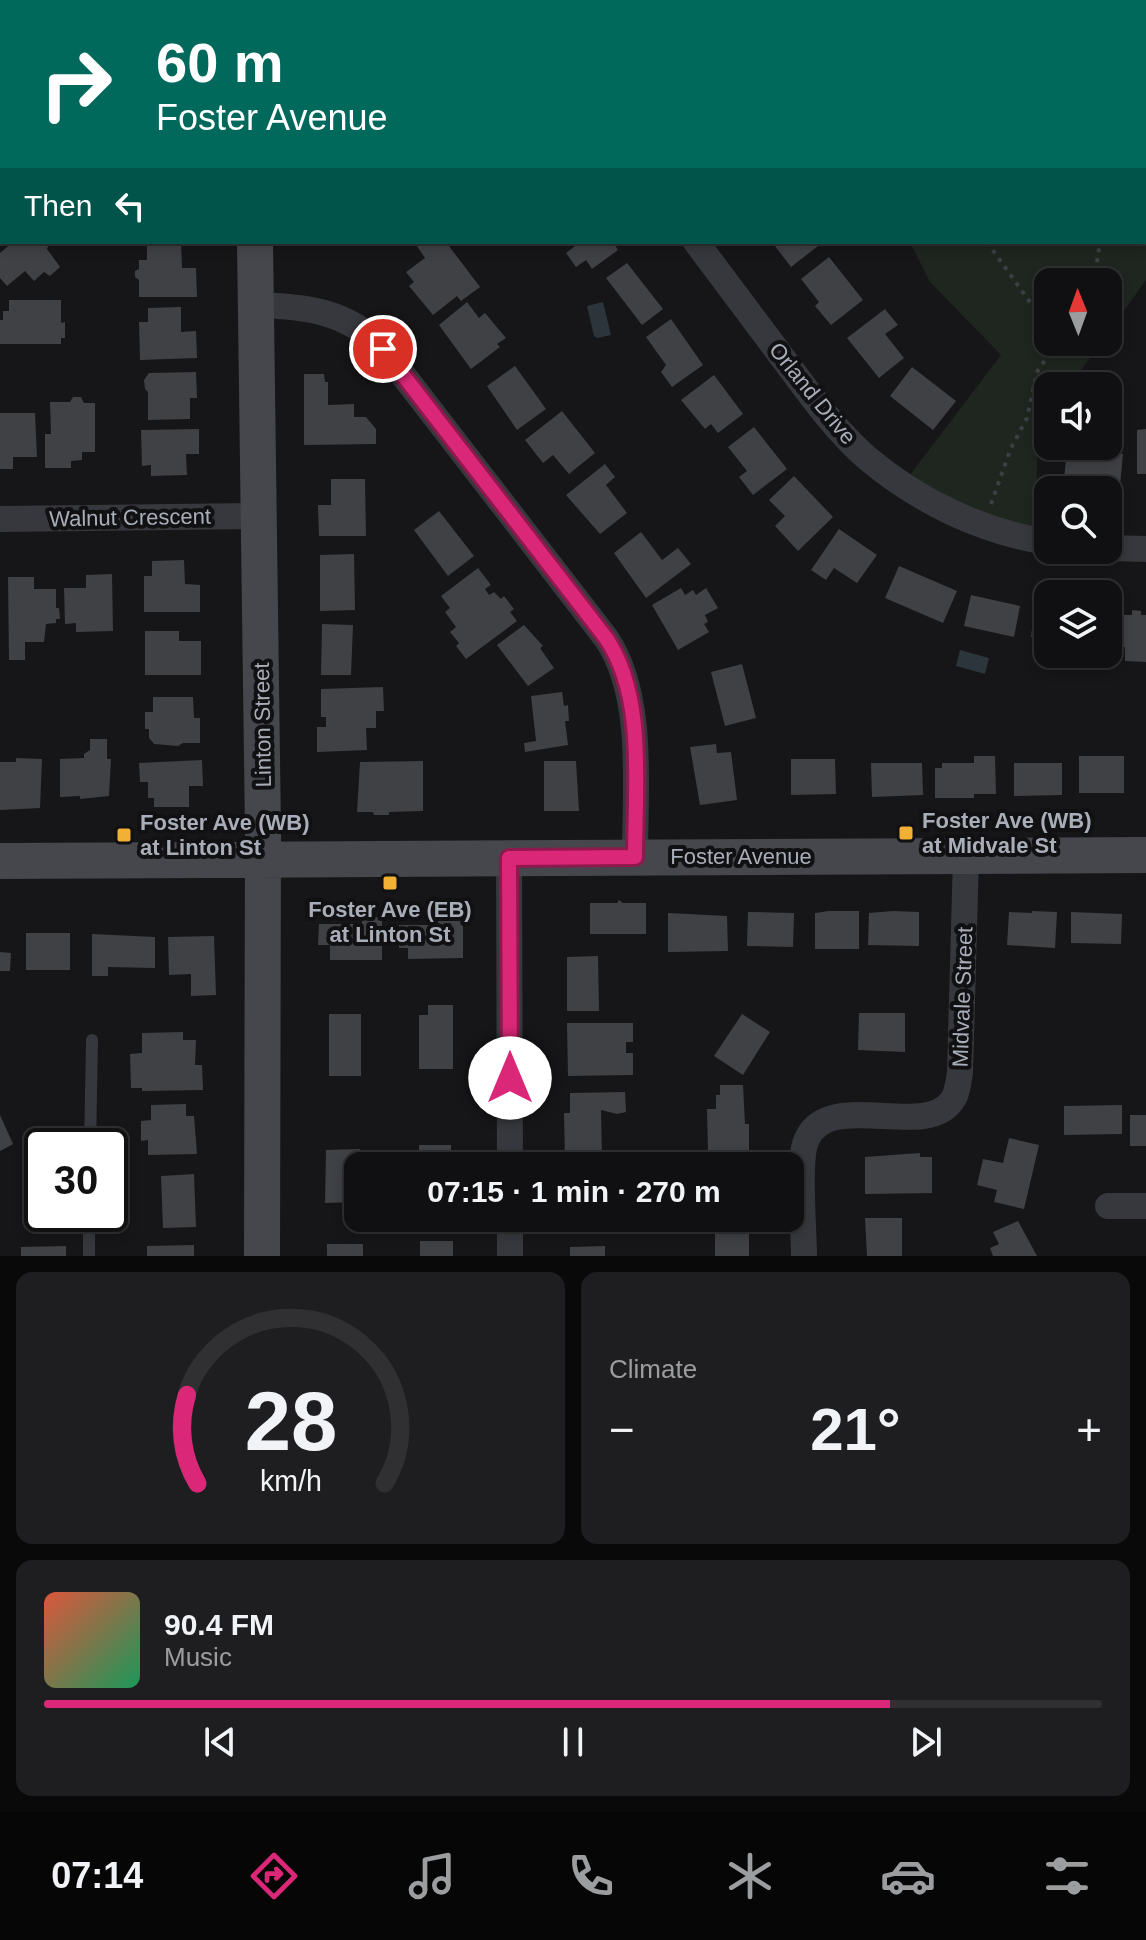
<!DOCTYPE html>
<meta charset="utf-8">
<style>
body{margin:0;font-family:Arial,sans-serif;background:#1e1e20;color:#f1f3f6;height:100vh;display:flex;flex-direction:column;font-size:30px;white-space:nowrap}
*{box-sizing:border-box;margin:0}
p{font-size:26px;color:#9c9d9f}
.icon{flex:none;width:44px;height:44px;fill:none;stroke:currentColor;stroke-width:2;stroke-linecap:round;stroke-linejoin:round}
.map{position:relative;height:1256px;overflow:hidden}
.sheet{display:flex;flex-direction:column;gap:16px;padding:16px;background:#09090a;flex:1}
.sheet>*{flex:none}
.banner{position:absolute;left:0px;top:0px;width:1146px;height:244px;box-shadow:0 4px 12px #0003,0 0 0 2px #303032;background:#00695c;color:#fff;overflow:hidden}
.needle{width:52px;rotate:359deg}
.fabs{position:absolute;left:1034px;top:268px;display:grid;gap:16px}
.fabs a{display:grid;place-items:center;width:88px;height:88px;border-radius:16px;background:#101012;box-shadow:0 4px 12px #0003,0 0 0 2px #303032;font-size:40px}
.speed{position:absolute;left:24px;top:1128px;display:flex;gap:16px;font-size:40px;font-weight:700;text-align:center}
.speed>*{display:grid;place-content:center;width:104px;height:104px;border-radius:50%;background:#101012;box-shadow:0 4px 12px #0003,0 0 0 2px #303032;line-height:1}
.speed .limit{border:4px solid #111;border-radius:12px;background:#fff;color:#111}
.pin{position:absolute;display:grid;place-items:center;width:68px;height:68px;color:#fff;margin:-34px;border:4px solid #fff;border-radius:50%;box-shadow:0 2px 8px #0007}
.me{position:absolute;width:88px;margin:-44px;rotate:0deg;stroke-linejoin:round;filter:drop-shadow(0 0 6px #0008)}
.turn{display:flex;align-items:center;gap:28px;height:168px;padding:0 24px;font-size:36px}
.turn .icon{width:104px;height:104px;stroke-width:2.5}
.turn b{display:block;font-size:56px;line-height:68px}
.then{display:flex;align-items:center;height:76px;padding:0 24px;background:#0003;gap:16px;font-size:30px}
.big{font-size:60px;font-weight:700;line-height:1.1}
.sheet .tile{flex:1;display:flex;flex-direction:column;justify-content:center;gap:12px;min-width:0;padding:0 28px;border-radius:16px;background:#1e1e20}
.sheet .dial{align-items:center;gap:0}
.dial svg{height:208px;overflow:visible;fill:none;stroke:#303032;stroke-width:7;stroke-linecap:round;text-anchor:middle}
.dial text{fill:#f1f3f6;stroke:none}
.song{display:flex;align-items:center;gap:24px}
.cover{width:96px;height:96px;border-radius:12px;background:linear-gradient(135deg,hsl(10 70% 55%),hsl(150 70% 35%))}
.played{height:8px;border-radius:4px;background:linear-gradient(90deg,#db2777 80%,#303032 80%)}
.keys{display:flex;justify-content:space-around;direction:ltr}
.heat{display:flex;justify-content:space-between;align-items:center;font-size:44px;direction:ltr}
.sheet .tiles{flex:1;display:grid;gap:16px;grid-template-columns:1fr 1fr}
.tile:last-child{grid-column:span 2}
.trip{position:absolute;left:344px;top:1152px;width:460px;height:80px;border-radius:16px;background:#101012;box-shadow:0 4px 12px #0003,0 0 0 2px #303032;font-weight:700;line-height:80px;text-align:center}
.tab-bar{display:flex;height:128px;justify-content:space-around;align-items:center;background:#060607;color:#9c9d9f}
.tab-bar .icon{width:56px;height:56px}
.tab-bar .current{color:#db2777}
.tab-bar b{font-size:36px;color:#f1f3f6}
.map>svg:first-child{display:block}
.green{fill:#1e261f}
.water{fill:#2c353c}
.building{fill:#404145}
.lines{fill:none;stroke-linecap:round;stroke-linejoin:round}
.path{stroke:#3d3f44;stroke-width:4;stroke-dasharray:4 6;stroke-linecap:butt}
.lane{stroke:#37383d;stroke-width:12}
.street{stroke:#37383d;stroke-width:26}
.secondary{stroke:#45474d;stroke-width:36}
.route-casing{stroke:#8e194d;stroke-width:20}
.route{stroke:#db2777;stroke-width:14}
.poi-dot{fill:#f2b134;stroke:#111113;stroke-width:3}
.labels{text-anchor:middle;stroke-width:8;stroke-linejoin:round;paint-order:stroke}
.street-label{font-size:22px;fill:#a8adb8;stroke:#111113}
.poi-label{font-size:22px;font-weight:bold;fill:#a8adb8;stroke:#111113;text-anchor:start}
</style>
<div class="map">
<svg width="1146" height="1256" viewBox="0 0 1146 1256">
<rect width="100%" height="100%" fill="#161618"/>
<!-- green -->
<path class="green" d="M 1144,157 L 1146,157 L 1146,280 L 1108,333 L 1108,282 L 1048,282 L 1048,342 L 1102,342 L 1069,386 L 1048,386 L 1048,421 L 1038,437 L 1035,540 L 903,484 L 1001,355 L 930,282 L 910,242 L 1144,242 Z"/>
<!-- water -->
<path class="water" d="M 603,302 L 611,335 L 597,338 L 594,336 L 587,306 Z
M 960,650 L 989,658 L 985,674 L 956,666 Z"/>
<!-- building -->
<path class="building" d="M 13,242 L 50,242 L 47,249 L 60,267 L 50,276 L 44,272 L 34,281 L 25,271 L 7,286 L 0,278 L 0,253 Z
M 414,242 L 453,242 L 449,246 L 480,287 L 461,301 L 457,296 L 433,315 L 409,286 L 414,282 L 406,272 L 425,258 Z
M 571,242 L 613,242 L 618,250 L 592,269 L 586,260 L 576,267 L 566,253 L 575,246 Z
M 772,242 L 815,242 L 818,246 L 791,267 Z
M 147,245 L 181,245 L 182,268 L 196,268 L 197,297 L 139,297 L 139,280 L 135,277 L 135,271 L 139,269 L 139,260 L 147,260 Z
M 829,257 L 863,300 L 831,325 L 815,306 L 819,302 L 801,279 Z
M 627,263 L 663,309 L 642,325 L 606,278 Z
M 9,300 L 61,300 L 61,323 L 65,322 L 65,338 L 61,338 L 61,344 L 0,344 L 0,320 L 3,320 L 3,311 L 9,311 Z
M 467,302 L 479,318 L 485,313 L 506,338 L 497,344 L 500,347 L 471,369 L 439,325 Z
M 181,307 L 181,332 L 196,331 L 197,358 L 140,360 L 139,322 L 148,322 L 148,308 Z
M 885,309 L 898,325 L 885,334 L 904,358 L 879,378 L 847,338 Z
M 671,319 L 703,365 L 672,387 L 661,372 L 666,365 L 646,337 Z
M 515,366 L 546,409 L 517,430 L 487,386 Z
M 912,367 L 956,401 L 933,430 L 890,396 Z
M 196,372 L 197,398 L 190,398 L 190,419 L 148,420 L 148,392 L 145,389 L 144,380 L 149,373 Z
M 304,374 L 324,374 L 325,382 L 328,382 L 328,405 L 354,404 L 354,417 L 366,417 L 376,429 L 376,444 L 304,445 Z
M 714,375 L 743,414 L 718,433 L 711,424 L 705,429 L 681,400 Z
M 73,397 L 81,397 L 84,403 L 95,403 L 95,452 L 82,452 L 82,460 L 71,461 L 71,468 L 45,468 L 45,434 L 51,434 L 50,402 L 70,402 Z
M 562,411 L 595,453 L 569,474 L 553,455 L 543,463 L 525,440 Z
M 0,413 L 35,413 L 37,457 L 13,457 L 13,469 L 0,469 Z
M 754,427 L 787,469 L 753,495 L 739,477 L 747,471 L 728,447 Z
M 199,429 L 199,454 L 186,454 L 187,475 L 151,476 L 151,465 L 142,466 L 141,430 Z
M 1146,429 L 1146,474 L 1137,474 L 1137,430 Z
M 1067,448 L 1104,449 L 1104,452 L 1123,454 L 1120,485 L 1064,481 Z
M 605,464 L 615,477 L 606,485 L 627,513 L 600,534 L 566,495 Z
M 794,476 L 833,517 L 798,551 L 775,526 L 785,516 L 769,500 Z
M 331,479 L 365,479 L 366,536 L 319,536 L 318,505 L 331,505 Z
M 439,511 L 474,556 L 448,576 L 414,530 Z
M 839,529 L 877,555 L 857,583 L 834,568 L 826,580 L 811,570 Z
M 641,532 L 662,560 L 678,548 L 691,564 L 646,598 L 614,553 Z
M 354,554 L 355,610 L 320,611 L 320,555 Z
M 184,560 L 185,584 L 200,585 L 200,612 L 144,612 L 144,576 L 152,576 L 152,561 Z
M 899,566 L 957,591 L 943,623 L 885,598 Z
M 478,568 L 491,585 L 485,589 L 489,595 L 494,592 L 501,599 L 504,596 L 514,609 L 510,612 L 517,621 L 466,659 L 456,646 L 459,643 L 450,632 L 456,627 L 445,612 L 450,608 L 441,596 Z
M 112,574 L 113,631 L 76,632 L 76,623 L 65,624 L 64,588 L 86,588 L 86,575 Z
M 8,577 L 34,577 L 34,589 L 56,589 L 56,608 L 59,608 L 60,619 L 56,619 L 56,623 L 46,624 L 44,642 L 25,642 L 25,660 L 9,660 Z
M 681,588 L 685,595 L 693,590 L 696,595 L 706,588 L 718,608 L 705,615 L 708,622 L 704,624 L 709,632 L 678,650 L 652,605 Z
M 971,595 L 1020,606 L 1014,637 L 964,626 Z
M 1035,605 L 1048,607 L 1048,639 L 1031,637 Z
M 1132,610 L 1141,611 L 1141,615 L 1146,615 L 1146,662 L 1125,661 L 1125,647 L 1108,647 L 1108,615 L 1132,615 Z
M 322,624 L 353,625 L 351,675 L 321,675 Z
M 524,625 L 543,646 L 540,648 L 554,668 L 528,686 L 497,645 Z
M 145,631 L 179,631 L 179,641 L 201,641 L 201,675 L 145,675 Z
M 742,664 L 756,718 L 725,726 L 711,672 Z
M 383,687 L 384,711 L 376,711 L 376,728 L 366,728 L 367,750 L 317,752 L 317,727 L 326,727 L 326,717 L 321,717 L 321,689 Z
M 562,692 L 564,706 L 568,705 L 569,721 L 565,721 L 568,745 L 525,752 L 524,743 L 536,741 L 531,696 Z
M 153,697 L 193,697 L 194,718 L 200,718 L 200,743 L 183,743 L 178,746 L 154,744 L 149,738 L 149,729 L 145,729 L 145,712 L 153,712 Z
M 90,739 L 107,739 L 107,759 L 111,759 L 109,796 L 80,799 L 80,796 L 60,797 L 60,759 L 84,758 L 84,754 L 90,750 Z
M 716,744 L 717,753 L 731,752 L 737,800 L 700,805 L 690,747 Z
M 974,756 L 995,756 L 996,794 L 974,794 L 974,798 L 935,798 L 935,768 L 942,768 L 942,763 L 974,763 Z
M 1079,756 L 1124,756 L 1124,793 L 1079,793 Z
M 16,758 L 42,759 L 40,808 L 0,810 L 0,762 L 16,762 Z
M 791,759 L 835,759 L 836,794 L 791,795 Z
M 202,760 L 203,786 L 189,786 L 189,807 L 154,807 L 154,798 L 148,798 L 148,782 L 140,782 L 139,763 Z
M 423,761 L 423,811 L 389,812 L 389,815 L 374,815 L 373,812 L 357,812 L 360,762 Z
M 544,761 L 576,761 L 579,811 L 544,811 Z
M 871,763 L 922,763 L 923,795 L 872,797 Z
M 1014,763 L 1062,763 L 1062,795 L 1014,796 Z
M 619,900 L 623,903 L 646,903 L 646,934 L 590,934 L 590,903 L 617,903 Z
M 829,911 L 859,911 L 859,949 L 815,949 L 815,913 Z
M 893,911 L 919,912 L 919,946 L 868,945 L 869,913 Z
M 1032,911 L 1057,912 L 1055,948 L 1007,945 L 1009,912 L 1032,913 Z
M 748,912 L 794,913 L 793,947 L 747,946 Z
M 1071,912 L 1122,914 L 1121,944 L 1071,943 Z
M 668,913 L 727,916 L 728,951 L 668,952 Z
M 362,917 L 382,917 L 382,960 L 330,960 L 330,945 L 318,945 L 319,924 L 362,924 Z
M 463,918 L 463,958 L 408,959 L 408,948 L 399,948 L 399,925 L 436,925 L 436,919 Z
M 26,933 L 70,933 L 70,970 L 26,970 Z
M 92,934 L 155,937 L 155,968 L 108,967 L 108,976 L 92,976 Z
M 214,936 L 216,995 L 191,996 L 191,974 L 169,975 L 168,937 Z
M 0,952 L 11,953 L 10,971 L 0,971 Z
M 598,956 L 599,1011 L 567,1011 L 567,957 Z
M 428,1005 L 453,1005 L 453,1069 L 419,1069 L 419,1015 L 428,1015 Z
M 859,1013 L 905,1013 L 905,1052 L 858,1050 Z
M 329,1014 L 361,1014 L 361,1076 L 329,1076 Z
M 742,1014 L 770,1032 L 743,1075 L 714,1056 Z
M 567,1023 L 633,1023 L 633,1042 L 626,1042 L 626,1053 L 633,1053 L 633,1075 L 568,1076 Z
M 183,1032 L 183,1040 L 196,1040 L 195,1065 L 202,1065 L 203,1090 L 142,1091 L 142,1088 L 131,1088 L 130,1054 L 142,1053 L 142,1033 Z
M 720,1085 L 743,1085 L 745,1124 L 749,1124 L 749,1151 L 708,1151 L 707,1109 L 716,1109 L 716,1095 L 720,1095 Z
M 625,1092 L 626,1112 L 617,1114 L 601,1110 L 602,1160 L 565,1161 L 564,1113 L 570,1113 L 570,1093 Z
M 186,1104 L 186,1116 L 194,1116 L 197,1154 L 148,1155 L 148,1140 L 141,1141 L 141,1121 L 151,1120 L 151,1105 Z
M 1122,1105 L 1122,1134 L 1064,1135 L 1064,1106 Z
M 0,1115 L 13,1144 L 0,1151 Z
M 1130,1115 L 1146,1115 L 1146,1146 L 1130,1146 Z
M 1009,1138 L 1039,1145 L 1024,1209 L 994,1202 L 997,1190 L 977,1185 L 983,1159 L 1003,1163 Z
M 419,1145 L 451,1145 L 451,1166 L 419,1166 Z
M 360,1149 L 358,1202 L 325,1203 L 326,1150 Z
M 920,1153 L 920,1157 L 932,1157 L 932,1193 L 865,1194 L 865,1157 Z
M 711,1163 L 751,1163 L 751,1166 L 711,1166 Z
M 194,1174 L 196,1227 L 163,1228 L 161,1176 Z
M 571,1218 L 618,1218 L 619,1231 L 571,1231 Z
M 865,1218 L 902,1218 L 902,1256 L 867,1256 Z
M 1018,1221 L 1037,1256 L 993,1256 L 990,1248 L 999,1244 L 993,1232 Z
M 749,1232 L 749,1256 L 715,1256 L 715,1233 Z
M 420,1241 L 453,1241 L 453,1256 L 420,1256 Z
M 327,1244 L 363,1244 L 363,1256 L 327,1256 Z
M 194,1245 L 194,1256 L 147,1256 L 147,1246 Z
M 66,1246 L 66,1256 L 21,1256 L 21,1247 Z
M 605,1246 L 605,1256 L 570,1256 L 570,1247 Z"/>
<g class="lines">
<!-- path -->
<path class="path" d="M 1144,181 L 1146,181
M 987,242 L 1034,308 L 1048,322
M 1094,282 L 1100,242
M 991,504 L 1011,448 L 1027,418 L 1037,372 L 1057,342"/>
<!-- lane -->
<path class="lane" d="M 90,1146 L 92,1040
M 89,1256 L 89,1214"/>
<!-- street -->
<path class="street" d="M 509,0 L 511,2
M 840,2 L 841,0
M 696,242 C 727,283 757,324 788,365 C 812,397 836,431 867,458 C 918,501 982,532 1048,542
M 256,305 C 304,306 349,311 383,349 L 606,638 C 645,695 635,788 635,857
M 0,519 L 260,516
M 1108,548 L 1146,549
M 509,858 L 510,1166
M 1108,1206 L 1146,1206
M 510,1218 L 510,1256
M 804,1256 C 804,1230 798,1166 805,1144 C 823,1086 922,1140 951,1102 C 958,1094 958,1082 960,1073 L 966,856"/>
<!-- secondary -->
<path class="secondary" d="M 253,0 L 253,2
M 255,242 L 263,832 L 262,1256
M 0,861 L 1146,855"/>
</g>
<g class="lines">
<!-- route casing -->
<g class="route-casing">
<path id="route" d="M 383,349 L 606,638 C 646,697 635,787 635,857 L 509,858 L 510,1078"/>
</g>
<!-- route -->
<use href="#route" class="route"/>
</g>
<!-- markers -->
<g class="poi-dot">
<rect x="898" y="825" width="16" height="16" rx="4"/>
<rect x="116" y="827" width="16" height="16" rx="4"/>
<rect x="382" y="875" width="16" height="16" rx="4"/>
</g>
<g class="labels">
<!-- street labels -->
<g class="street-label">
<text transform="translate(813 393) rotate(51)" y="8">Orland Drive</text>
<text transform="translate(130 517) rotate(-1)" y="8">Walnut Crescent</text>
<text transform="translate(262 725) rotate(-91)" y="8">Linton Street</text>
<text x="741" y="864">Foster Avenue</text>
<text transform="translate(962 997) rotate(-88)" y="8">Midvale Street</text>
</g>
<!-- poi labels -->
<g class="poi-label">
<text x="922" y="828">Foster Ave (WB)<tspan x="922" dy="25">at Midvale St</tspan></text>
<text x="140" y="830">Foster Ave (WB)<tspan x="140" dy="25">at Linton St</tspan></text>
<text x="390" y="917" text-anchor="middle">Foster Ave (EB)<tspan x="390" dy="25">at Linton St</tspan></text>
</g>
</g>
</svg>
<div class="fabs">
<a><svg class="needle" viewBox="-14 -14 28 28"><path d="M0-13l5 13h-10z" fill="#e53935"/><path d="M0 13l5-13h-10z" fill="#9c9d9f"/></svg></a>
<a><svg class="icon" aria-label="sound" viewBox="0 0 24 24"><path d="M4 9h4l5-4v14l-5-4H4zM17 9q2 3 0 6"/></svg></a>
<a><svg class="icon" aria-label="search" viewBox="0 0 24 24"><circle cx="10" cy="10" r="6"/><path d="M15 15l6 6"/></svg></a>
<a><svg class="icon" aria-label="layers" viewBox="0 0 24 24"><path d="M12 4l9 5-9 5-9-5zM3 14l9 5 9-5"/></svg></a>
</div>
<div class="speed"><div class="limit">30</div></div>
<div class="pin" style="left:383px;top:349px;background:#d93025"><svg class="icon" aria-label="arrive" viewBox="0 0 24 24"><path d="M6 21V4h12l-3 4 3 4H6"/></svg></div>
<svg class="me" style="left:510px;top:1078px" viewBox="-20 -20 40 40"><circle r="19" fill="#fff"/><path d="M0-13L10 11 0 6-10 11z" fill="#db2777"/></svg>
<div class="trip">07:15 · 1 min · 270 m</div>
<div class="banner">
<div class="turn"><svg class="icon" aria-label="right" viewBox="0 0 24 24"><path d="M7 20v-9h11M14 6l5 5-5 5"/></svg><div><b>60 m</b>Foster Avenue</div></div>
<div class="then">Then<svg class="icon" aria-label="left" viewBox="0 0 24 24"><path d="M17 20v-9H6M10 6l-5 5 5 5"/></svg></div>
</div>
</div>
<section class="sheet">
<div class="tiles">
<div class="tile dial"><svg viewBox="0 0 100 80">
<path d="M14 69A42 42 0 1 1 86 69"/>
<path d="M14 69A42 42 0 0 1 10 35" stroke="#db2777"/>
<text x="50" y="56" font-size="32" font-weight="700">28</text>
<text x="50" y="72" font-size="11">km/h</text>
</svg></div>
<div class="tile"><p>Climate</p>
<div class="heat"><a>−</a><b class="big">21°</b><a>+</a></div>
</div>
<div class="tile">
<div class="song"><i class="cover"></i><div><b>90.4 FM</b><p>Music</p></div></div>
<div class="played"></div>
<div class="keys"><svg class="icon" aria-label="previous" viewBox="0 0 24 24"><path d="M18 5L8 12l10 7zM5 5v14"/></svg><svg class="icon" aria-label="pause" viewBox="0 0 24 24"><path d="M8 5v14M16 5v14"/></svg><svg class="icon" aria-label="next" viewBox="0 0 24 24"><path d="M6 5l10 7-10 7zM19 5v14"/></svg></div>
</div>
</div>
</section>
<nav class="tab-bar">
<b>07:14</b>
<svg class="icon current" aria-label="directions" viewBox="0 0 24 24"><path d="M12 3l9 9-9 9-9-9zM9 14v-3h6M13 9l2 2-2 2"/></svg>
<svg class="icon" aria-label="music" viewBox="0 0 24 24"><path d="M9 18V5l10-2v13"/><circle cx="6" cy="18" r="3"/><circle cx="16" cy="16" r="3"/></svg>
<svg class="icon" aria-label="phone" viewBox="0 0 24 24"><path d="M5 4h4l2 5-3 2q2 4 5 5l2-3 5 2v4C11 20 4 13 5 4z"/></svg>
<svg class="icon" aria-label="climate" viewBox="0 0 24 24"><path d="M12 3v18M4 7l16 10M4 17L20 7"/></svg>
<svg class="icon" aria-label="car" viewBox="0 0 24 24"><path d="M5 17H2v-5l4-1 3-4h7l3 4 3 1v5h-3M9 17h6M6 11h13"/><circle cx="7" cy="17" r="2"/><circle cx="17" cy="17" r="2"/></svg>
<svg class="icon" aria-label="filters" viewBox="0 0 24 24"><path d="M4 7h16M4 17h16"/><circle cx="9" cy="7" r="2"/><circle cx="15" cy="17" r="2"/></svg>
</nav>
